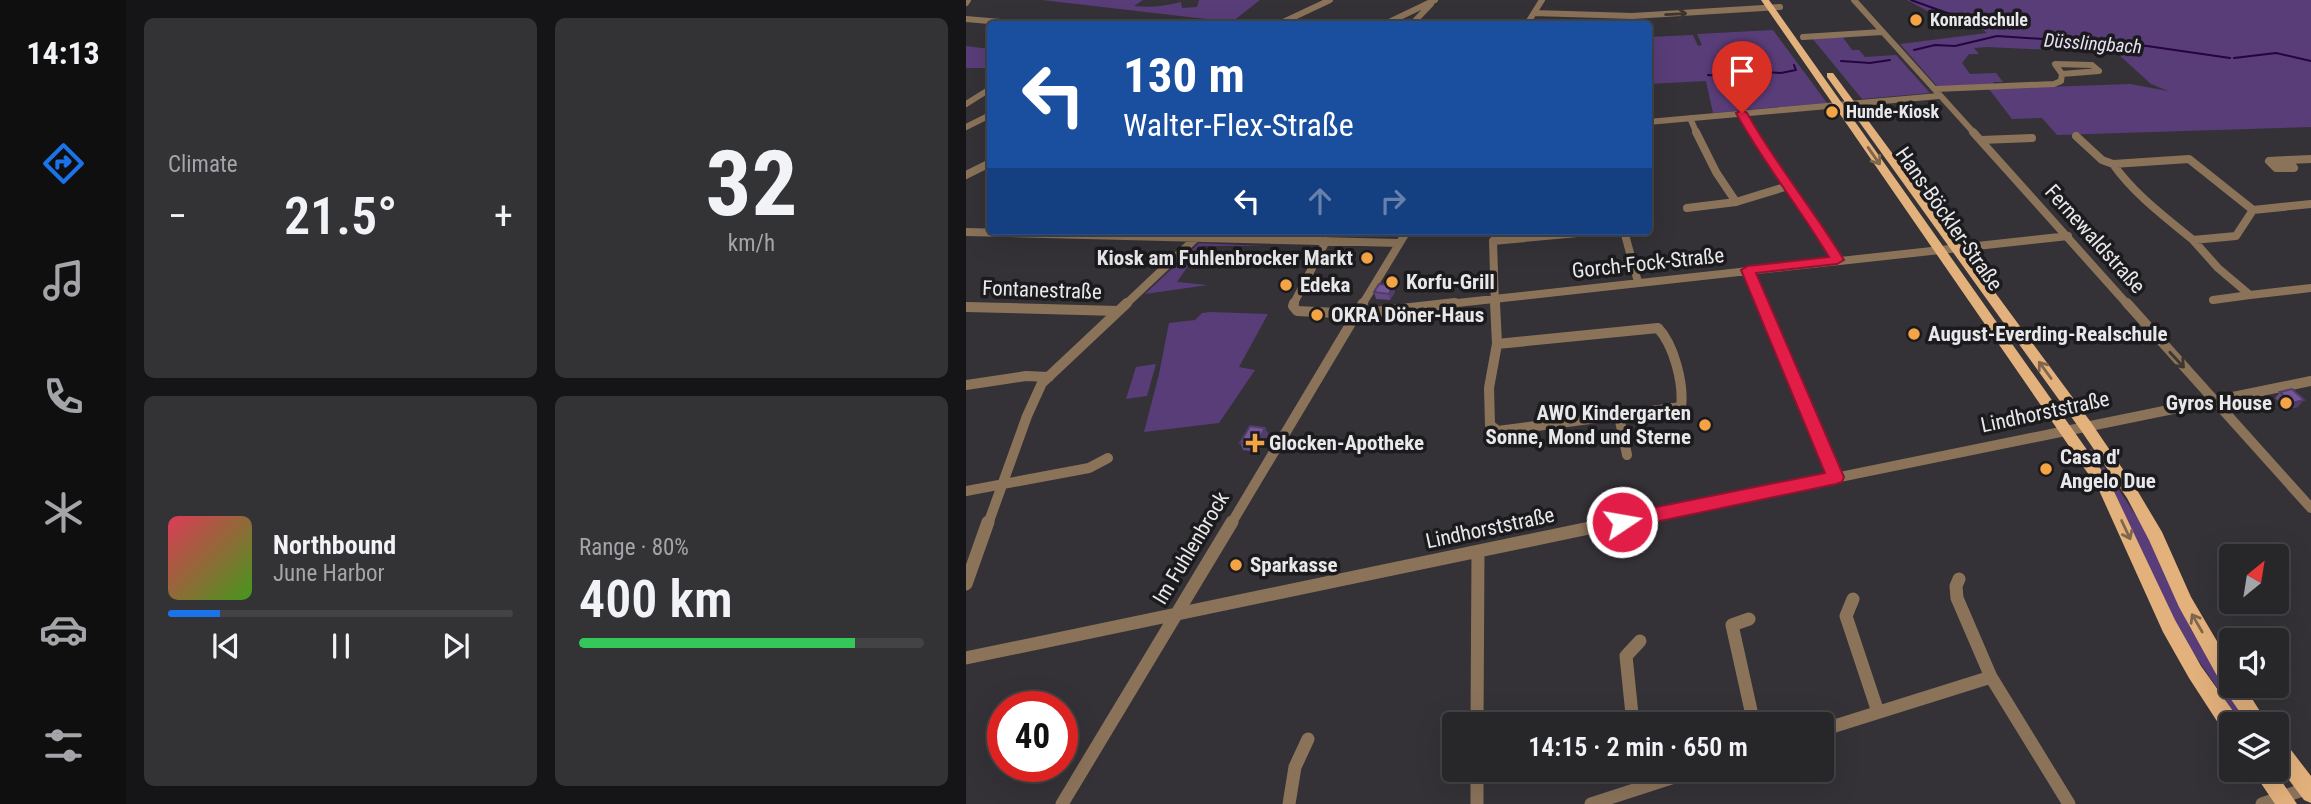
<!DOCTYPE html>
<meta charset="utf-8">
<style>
body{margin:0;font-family:"Roboto Condensed",sans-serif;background:#333235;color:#f1f3f6;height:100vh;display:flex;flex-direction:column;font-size:26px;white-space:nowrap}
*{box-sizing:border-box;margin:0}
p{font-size:23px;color:#a4a5a8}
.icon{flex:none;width:38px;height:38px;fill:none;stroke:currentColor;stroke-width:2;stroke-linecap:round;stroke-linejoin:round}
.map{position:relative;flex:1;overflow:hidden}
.sheet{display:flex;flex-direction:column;gap:18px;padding:18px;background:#151517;width:840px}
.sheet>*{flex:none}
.banner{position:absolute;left:21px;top:21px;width:665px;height:214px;border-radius:7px;box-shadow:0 7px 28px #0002,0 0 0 2px #434346;background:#1a4fa0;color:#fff;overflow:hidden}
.needle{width:46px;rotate:30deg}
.fabs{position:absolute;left:1253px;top:544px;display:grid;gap:14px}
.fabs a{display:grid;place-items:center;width:70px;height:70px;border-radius:7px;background:#272629;box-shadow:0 7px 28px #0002,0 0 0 2px #434346;font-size:35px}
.speed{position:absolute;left:21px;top:691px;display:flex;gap:14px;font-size:35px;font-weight:700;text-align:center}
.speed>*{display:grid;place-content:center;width:91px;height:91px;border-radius:50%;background:#272629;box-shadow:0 7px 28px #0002,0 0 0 2px #434346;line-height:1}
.speed .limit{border:10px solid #d22;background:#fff;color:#111}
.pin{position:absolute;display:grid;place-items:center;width:60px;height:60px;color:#fff;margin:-72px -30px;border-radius:50% 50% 50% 0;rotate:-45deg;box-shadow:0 0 7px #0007}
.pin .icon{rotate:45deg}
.me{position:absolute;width:77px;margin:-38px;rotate:78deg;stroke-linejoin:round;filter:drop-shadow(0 0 5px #0008)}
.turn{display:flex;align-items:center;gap:24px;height:147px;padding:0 21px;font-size:32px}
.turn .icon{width:91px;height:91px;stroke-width:2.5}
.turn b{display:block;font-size:49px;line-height:60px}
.lanes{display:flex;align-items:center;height:66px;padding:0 21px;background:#0003;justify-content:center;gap:35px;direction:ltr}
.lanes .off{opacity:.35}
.big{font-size:52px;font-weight:600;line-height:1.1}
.sheet .card{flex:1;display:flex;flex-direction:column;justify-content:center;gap:10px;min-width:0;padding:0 24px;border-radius:10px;background:#333235}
.sheet .dial{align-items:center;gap:0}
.dial b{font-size:91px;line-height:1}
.song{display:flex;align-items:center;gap:21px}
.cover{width:84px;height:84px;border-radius:10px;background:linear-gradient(135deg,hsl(350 70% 55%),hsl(100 70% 35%))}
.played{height:7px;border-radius:4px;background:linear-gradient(90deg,#1a73e8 15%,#434346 15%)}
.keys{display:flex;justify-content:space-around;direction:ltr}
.heat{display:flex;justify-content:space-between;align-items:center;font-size:38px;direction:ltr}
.charge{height:10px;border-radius:5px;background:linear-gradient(90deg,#34c759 80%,#434346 0)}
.sheet .tiles{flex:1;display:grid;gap:18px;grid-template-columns:repeat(2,1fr)}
.trip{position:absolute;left:476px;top:712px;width:392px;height:70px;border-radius:7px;background:#272629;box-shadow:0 7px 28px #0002,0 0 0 2px #434346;font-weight:600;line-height:70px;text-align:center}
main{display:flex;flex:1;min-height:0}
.tabs{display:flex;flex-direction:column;width:126px;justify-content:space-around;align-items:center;background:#100f10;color:#a4a5a8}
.tabs .icon{width:49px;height:49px}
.tabs .on{color:#1a73e8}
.tabs b{font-size:32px;color:#f1f3f6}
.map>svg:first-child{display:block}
.green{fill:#593d79}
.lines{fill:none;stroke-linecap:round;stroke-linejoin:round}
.stream{stroke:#260441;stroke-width:2}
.minor-far3{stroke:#8b735a;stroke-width:6}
.minor-far2{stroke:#8b735a;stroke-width:8}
.minor-far1{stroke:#8b735a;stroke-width:10}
.minor{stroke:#8b735a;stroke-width:13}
.major{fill:#e3b17c;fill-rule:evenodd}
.wall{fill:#644a83}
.shaded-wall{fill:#513c6a}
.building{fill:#745698;stroke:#513c6a;stroke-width:2}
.oneway{stroke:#3d352f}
.oneway2{stroke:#7f664c}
.route{fill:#e11d48;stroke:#92132f;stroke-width:2}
.poi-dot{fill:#f4a444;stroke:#1b1a1d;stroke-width:2.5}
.labels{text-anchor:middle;stroke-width:7;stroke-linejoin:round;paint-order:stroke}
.far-poi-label{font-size:18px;font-weight:bold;fill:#e8e7ea;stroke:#1b1a1d;text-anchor:start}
.far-water-label{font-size:19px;font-style:italic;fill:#e8e0f3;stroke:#1b1a1d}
.street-label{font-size:21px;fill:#e8e7ea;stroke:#1b1a1d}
.poi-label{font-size:21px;font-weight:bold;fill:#e8e7ea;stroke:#1b1a1d;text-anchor:start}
</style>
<main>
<nav class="tabs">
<b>14:13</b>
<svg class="icon on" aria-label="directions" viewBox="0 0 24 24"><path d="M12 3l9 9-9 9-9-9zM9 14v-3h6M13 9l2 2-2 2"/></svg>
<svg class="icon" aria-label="music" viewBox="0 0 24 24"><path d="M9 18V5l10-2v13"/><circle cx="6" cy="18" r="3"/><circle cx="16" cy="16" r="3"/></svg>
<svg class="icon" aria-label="phone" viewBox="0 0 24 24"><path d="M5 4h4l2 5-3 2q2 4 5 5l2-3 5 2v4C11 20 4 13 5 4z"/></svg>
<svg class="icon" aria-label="climate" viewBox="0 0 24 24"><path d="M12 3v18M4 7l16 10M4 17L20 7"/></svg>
<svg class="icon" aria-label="car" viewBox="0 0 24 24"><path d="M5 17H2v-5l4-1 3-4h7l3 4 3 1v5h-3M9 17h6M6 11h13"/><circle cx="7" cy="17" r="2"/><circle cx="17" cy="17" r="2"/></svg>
<svg class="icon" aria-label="filters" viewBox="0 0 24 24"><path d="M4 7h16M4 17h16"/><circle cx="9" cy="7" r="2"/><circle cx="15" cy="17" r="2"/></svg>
</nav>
<section class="sheet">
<div class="tiles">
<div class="card"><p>Climate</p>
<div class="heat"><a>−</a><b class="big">21.5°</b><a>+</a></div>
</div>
<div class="card dial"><b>32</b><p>km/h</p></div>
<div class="card">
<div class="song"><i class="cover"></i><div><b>Northbound</b><p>June Harbor</p></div></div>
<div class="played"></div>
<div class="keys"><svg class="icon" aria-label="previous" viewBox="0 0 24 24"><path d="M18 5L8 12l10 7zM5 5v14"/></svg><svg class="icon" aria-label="pause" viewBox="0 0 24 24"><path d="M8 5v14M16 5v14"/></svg><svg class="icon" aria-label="next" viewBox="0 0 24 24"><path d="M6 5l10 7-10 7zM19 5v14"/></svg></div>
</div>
<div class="card"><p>Range · 80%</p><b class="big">400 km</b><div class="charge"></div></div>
</div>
</section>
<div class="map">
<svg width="1345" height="804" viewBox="0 0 1345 804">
<rect width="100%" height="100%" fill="#343237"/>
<!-- green -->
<path class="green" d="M 76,0 L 177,0 L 168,6 C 184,8 199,6 215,2 L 216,8 L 231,7 L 233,0 L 294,0 L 266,22 Z
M 941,0 L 1345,0 L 1345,127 L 1091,135 L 1076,118 L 1046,119 L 1023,89 L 1164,84 L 1202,91 L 1185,84 L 1151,53 L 1022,47 L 1008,48 L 1013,54 L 1003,54 L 996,63 L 1004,74 L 1030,73 L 1037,82 L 1027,82 L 1028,85 L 971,86 L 934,44 L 1021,33 L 1016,29 L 967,14 Z
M 807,30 L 861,103 L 747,113 L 740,81 L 683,84 L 682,37 L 727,35 L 732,46 L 736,45 L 731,34 Z
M 876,36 L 886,50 L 893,50 L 899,57 L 930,55 L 964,93 L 896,99 L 846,38 Z
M 0,46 L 24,49 L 24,68 L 0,68 Z
M 233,243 L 297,246 L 236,246 L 211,282 L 242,285 L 179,294 Z
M 244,312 L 302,314 L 273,367 L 289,370 L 253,423 L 178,432 L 193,374 L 203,323 L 229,320 L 236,313 Z
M 190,364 L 181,396 L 160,399 L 170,367 Z
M 1126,449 L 1180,531 L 1224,628 L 1285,724 L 1276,724 L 1211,629 L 1119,451 Z"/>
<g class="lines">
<!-- stream -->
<path class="stream" d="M 945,0 L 1020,27
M 948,50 L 969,45 L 989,46 L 1031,36 L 1181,46 L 1264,58
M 1268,58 L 1310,53 L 1345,61
M 875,61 L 904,63 L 924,60
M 753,63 L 763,67
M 770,70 L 815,73 L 830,70 L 828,65
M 742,75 L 755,76"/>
<!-- minor-far3 -->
<path class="minor-far3" d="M 888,0 L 1009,134
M 0,3 L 2,0
M 568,13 L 666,16 L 814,7
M 0,19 L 57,24
M 313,24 L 364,0
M 419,24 L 469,0
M 446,24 L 465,4
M 561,24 L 576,0
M 837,37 L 916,32
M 1089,64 L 1126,65 L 1133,71 L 1096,74 Z
M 970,89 L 1088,84 L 1095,81 L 1096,74
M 0,104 L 24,89
M 776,113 L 788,134
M 724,118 L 731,134
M 682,122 L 973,96
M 0,127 L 24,115"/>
<!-- minor-far2 -->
<path class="minor-far2" d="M 730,132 L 750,172 L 770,202
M 787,132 L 871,260
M 1007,132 L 1162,305
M 1110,136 L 1136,160 L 1147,164
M 1015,140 L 1066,138
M 1322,160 L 1328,168 L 1310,168 L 1303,161 Z
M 1322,160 L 1345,159
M 0,175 L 24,163
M 1345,204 L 1287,210 L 1270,236 L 1227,240 L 1252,268 L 1284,295 L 1345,288
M 721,208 L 770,202 L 822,186
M 658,231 L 672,282
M 0,232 L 433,243
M 1227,240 C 1199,217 1168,194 1147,164 L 1223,159 L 1287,210
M 782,270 L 797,305
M 1247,300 L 1284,295
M 159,305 L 231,237
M 327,305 L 360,241
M 396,305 L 441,231
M 473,305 L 1102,236
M 529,305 L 527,241 L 633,231"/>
<!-- minor-far1 -->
<path class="minor-far1" d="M 328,303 L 327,306 L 331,311 L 391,314 L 489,303
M 529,303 L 531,344
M 796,303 L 870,477
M 1161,303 L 1345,508
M 0,307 L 152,311
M 692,328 C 708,345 718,384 715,407 L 532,431 L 524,425 L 523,388 L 531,344 Z
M 0,385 L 60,376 L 83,377
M 653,416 L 661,455
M 0,491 L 123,468 L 142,458
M 22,524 L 61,416 L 76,383 L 161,303
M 265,524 L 397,303
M 643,524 L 1345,381"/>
<!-- minor -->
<path class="minor" d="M 993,579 L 990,586 L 991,598 L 1025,677 L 1103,804
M 0,584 L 22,522
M 887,599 L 880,616 L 912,712
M 783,619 L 766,625 L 788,724
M 0,658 L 652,522
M 511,724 L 512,552
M 667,724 L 660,656 L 674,641
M 856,730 L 1025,677
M 511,770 L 511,804
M 672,770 L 674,788
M 96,804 L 266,522
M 323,804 L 329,767 L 342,739
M 625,804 L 730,770
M 1296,804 L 1345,787"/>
<!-- major -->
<path class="major" d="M 795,0 L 803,0 L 1143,481 L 1209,620 L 1235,666 L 1272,718 L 1274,724 L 1265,724 L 1265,734 L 1258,732 L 1223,678 L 1197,632 L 1132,488 Z
M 861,73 L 867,73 L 1124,421 L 1171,490 L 1196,532 L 1225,597 L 1265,665 L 1265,686 L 1278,686 L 1302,724 L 1282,724 L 1260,692 L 1213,607 L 1183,540 L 1161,498 L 1114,429 L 861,77 Z
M 1311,738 L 1318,741 L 1345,776 L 1345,803 L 1338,800 L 1311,764 Z
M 1286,770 L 1308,770 L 1331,804 L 1309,804 Z"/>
</g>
<!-- wall -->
<path class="wall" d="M 408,292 L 429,292 L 424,300 L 410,299 Z
M 1314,392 L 1332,407 L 1320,409 L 1309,398 Z
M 299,428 L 303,435 L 292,452 L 277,450 L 274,443 Z"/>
<!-- shaded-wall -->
<path class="shaded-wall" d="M 427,285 L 429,292 L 424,300 L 423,294 Z
M 1338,400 L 1332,407 L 1320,409 L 1326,403 Z
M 299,428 L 303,435 L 292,452 L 289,445 Z"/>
<!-- building -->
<path class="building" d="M 413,284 L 427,285 L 423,294 L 408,292 Z
M 1326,389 L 1338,400 L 1326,403 L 1314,392 Z
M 284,426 L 299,428 L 289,445 L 274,443 Z"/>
<!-- one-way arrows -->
<defs><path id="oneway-shaft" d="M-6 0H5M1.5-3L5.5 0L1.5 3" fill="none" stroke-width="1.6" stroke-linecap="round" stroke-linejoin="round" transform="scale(1.75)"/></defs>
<g class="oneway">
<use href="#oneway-shaft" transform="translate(710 14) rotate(-3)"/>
<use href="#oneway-shaft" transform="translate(1211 360) rotate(47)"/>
</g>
<g class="oneway2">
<use href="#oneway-shaft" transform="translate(908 156) rotate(55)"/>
<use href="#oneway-shaft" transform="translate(1079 370) rotate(-126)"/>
<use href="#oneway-shaft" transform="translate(1160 530) rotate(65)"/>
<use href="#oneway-shaft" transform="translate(1231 623) rotate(-120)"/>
</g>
<!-- route -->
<path class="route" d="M 776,110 L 781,113 C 810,165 848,210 878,260 L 871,264 L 790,273 L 878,477 L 876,482 L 870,484 L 656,529 L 650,527 L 647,522 L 650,516 L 656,514 L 859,473 L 775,270 L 782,266 L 863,257 C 834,208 798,164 770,113 Z"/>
<!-- markers -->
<g class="poi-dot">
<circle cx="950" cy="20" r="7"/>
<circle cx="866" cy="112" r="7"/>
<circle cx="401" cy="258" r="7"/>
<circle cx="426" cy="282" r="7"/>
<circle cx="320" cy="285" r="7"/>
<circle cx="351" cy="315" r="7"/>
<circle cx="948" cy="334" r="7"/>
<circle cx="1320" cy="403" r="7"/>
<circle cx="739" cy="425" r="7"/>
<path d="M285.5 432.5h7v7h7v7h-7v7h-7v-7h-7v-7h7z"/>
<circle cx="1080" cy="469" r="7"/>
<circle cx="270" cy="565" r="7"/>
</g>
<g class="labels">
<!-- far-poi labels -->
<g class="far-poi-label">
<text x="964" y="26">Konradschule</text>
<text x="880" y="118">Hunde-Kiosk</text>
</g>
<!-- far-water labels -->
<g class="far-water-label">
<text transform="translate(1127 43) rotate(4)" y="7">Düsslingbach</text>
</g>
<!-- street labels -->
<g class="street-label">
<text transform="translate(983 219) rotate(55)" y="7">Hans-Böckler-Straße</text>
<text transform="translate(1129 239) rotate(48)" y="7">Fernewaldstraße</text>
<text transform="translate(682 263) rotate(-6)" y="7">Gorch-Fock-Straße</text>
<text transform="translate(76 290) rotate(2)" y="7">Fontanestraße</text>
<text transform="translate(1079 412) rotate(-12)" y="7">Lindhorststraße</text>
<text transform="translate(524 528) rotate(-12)" y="7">Lindhorststraße</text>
<text transform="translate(225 548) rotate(-59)" y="7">Im Fuhlenbrock</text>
</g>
<!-- poi labels -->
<g class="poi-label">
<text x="387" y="265" text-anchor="end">Kiosk am Fuhlenbrocker Markt</text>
<text x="440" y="289">Korfu-Grill</text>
<text x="334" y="292">Edeka</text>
<text x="365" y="322">OKRA Döner-Haus</text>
<text x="962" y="341">August-Everding-Realschule</text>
<text x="1306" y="410" text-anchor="end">Gyros House</text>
<text x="725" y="420" text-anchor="end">AWO Kindergarten<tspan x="725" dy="24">Sonne, Mond und Sterne</tspan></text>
<text x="303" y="450">Glocken-Apotheke</text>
<text x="1094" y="464">Casa d'<tspan x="1094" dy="24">Angelo Due</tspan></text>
<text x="284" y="572">Sparkasse</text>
</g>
</g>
</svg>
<div class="fabs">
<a><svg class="needle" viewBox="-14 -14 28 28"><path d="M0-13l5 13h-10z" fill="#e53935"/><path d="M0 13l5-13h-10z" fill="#a4a5a8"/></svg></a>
<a><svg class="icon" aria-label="sound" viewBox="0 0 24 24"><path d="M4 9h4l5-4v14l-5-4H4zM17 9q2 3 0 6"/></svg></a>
<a><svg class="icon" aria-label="layers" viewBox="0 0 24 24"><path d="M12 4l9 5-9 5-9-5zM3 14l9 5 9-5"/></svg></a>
</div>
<div class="speed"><div class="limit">40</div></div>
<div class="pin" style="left:776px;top:113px;background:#d93025"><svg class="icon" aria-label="arrive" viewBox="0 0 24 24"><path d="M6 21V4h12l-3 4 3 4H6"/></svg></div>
<svg class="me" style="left:656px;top:522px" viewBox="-20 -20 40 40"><circle r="17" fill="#e11d48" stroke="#fff" stroke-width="3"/><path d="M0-11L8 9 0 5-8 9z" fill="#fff"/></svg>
<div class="trip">14:15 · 2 min · 650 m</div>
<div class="banner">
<div class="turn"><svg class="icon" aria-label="left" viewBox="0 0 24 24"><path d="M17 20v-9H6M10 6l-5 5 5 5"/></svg><div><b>130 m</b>Walter-Flex-Straße</div></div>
<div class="lanes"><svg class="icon" aria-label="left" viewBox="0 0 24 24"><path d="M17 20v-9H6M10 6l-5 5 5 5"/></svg><svg class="icon off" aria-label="ahead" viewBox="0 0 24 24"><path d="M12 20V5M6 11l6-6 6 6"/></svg><svg class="icon off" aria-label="right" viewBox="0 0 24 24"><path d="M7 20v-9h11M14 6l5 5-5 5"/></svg></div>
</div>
</div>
</main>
